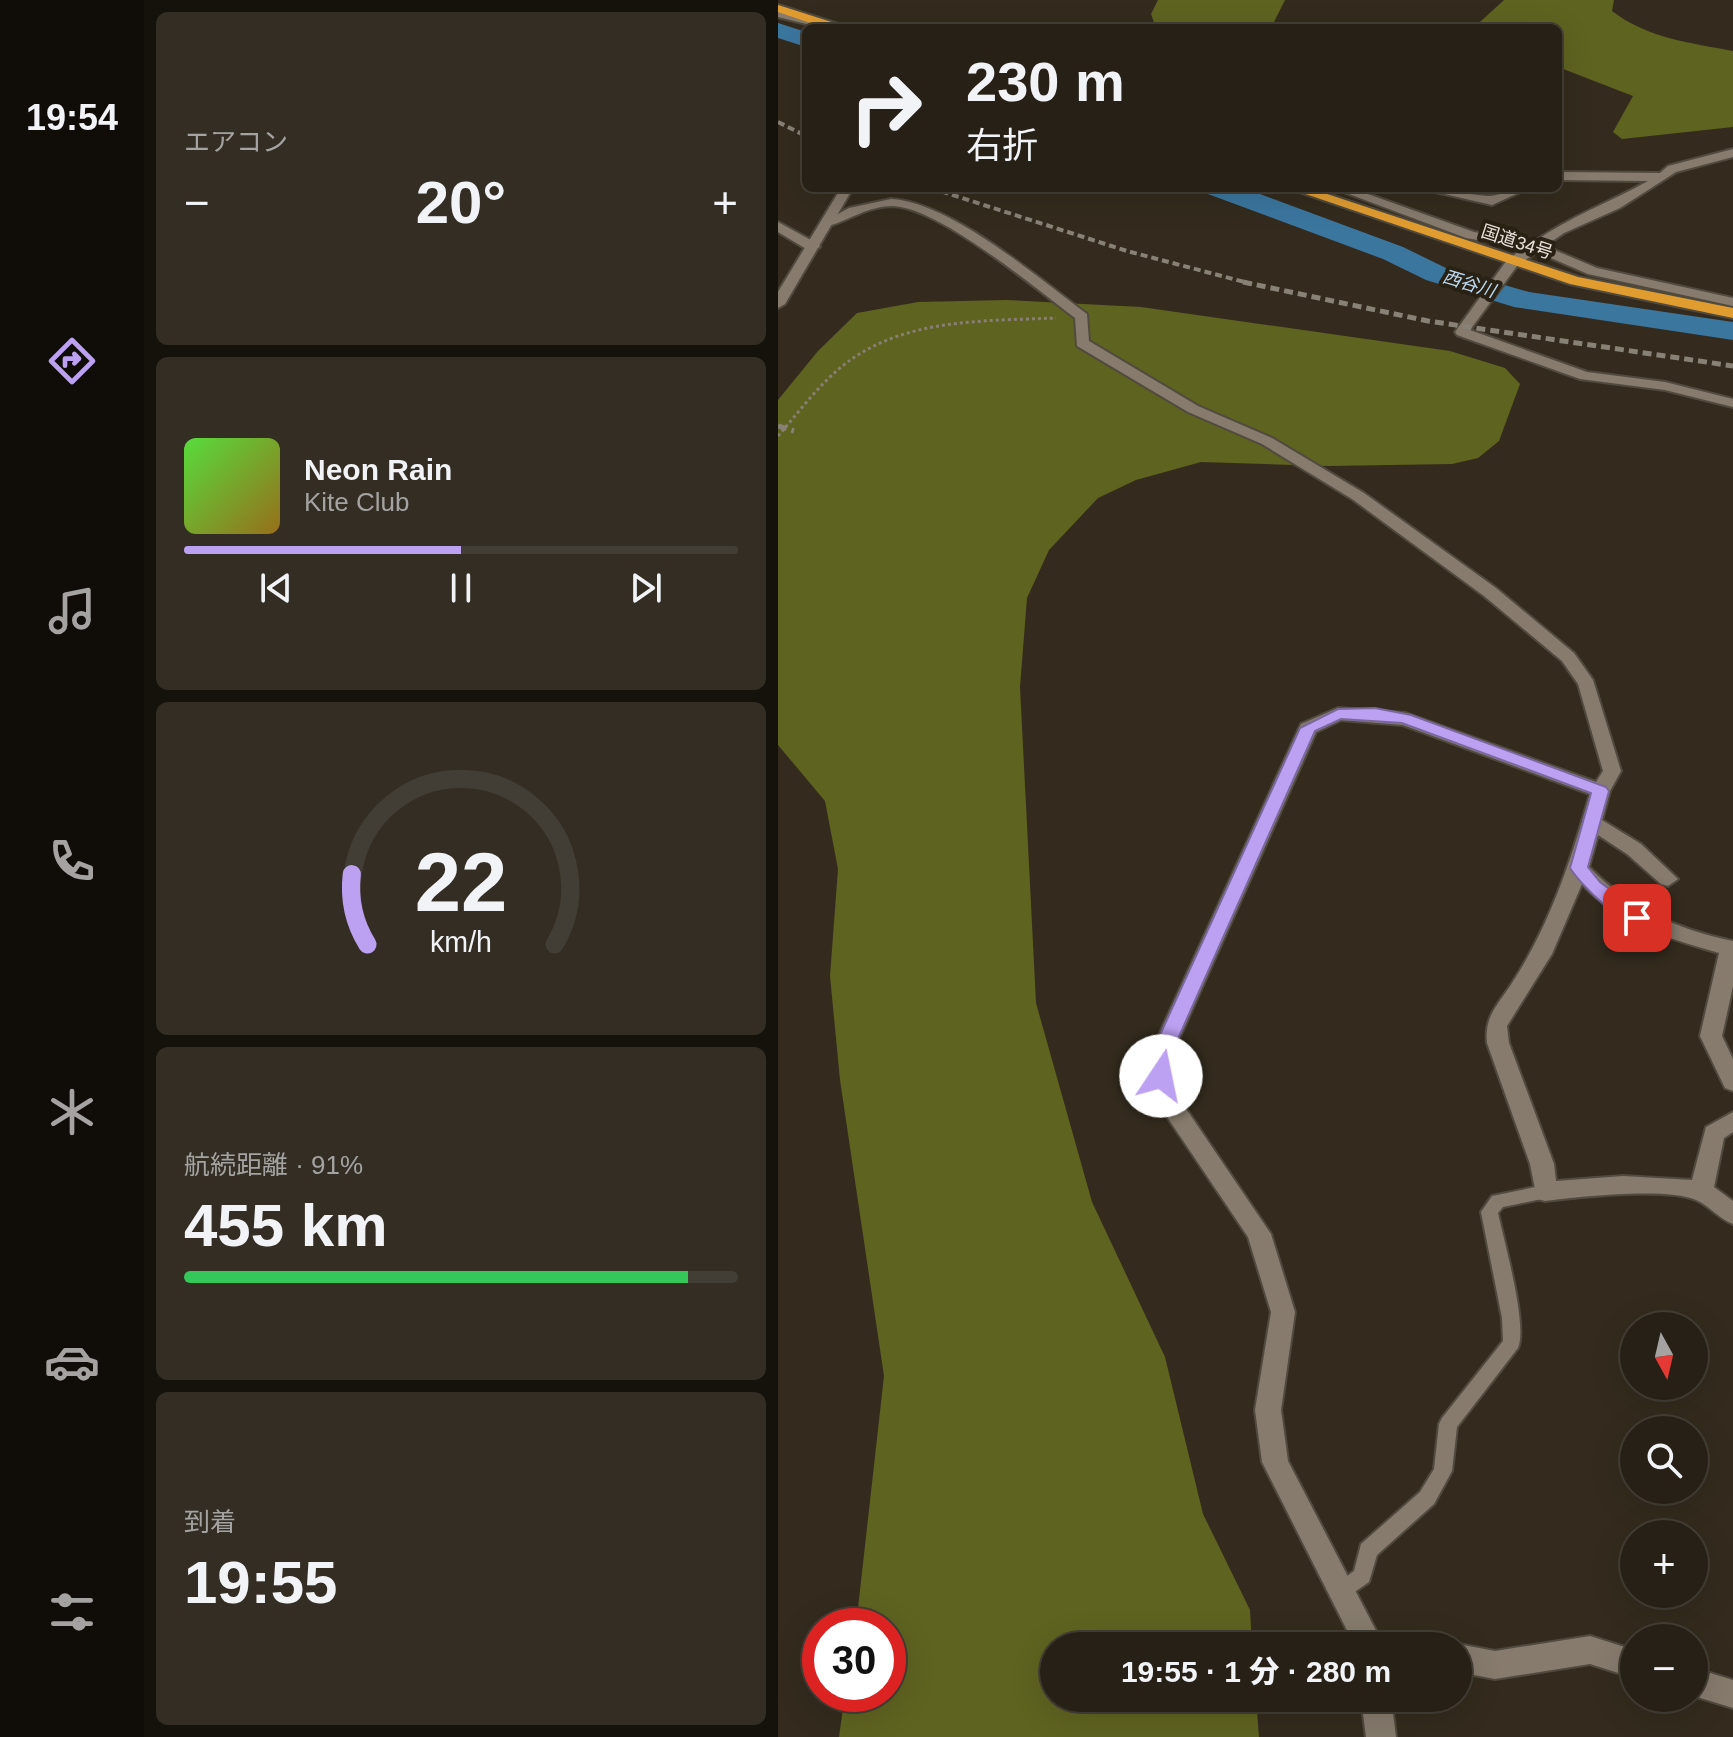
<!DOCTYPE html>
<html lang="ja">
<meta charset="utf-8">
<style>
body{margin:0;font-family:Helvetica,"Noto Sans JP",sans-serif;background:#332d23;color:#f1f3f6;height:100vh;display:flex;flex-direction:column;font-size:30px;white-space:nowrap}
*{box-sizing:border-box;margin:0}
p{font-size:26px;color:#a4a3a1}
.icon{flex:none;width:44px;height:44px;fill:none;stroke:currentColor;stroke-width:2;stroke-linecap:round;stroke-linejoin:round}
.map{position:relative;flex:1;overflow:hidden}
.sheet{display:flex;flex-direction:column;gap:12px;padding:12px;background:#15120c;width:634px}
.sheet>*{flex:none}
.guide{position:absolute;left:24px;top:24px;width:760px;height:168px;border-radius:12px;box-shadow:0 8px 32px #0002,0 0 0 2px #433e35;background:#272016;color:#f1f3f6;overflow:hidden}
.needle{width:52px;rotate:172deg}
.fabs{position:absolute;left:842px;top:1312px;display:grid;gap:16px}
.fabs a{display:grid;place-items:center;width:88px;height:88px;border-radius:50%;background:#272016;box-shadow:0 8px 32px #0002,0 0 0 2px #433e35;font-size:40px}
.speed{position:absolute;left:24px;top:1608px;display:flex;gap:16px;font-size:40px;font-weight:700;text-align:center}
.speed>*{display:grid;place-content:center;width:104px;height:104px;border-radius:50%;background:#272016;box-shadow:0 8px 32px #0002,0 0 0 2px #433e35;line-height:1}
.speed .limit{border:12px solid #d22;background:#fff;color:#111}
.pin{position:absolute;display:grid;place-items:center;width:68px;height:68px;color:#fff;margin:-34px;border-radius:16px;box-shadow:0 4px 12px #0006}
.me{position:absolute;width:88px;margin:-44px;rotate:11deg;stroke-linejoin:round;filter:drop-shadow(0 0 6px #0008)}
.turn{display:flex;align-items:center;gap:28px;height:168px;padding:0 32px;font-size:36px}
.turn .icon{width:104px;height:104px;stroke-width:2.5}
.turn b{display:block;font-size:56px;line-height:68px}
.big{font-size:60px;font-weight:800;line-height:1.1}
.sheet .tile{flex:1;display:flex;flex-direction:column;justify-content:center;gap:12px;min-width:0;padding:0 28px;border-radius:12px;background:#332d23}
.sheet .dial{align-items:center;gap:0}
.dial svg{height:208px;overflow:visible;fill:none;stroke:#433e35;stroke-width:7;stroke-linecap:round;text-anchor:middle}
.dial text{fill:#f1f3f6;stroke:none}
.song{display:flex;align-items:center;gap:24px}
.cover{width:96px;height:96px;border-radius:12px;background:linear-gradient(135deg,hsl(110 70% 55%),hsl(40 70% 35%))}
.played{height:8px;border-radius:4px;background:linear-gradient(90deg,#bca0f2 50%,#433e35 50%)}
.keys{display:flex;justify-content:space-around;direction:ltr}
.heat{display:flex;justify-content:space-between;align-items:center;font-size:44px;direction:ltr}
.charge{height:12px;border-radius:6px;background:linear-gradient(90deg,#34c759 91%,#433e35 0)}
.trip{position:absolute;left:262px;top:1632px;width:432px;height:80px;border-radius:40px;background:#272016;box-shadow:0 8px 32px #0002,0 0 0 2px #433e35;font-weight:800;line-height:80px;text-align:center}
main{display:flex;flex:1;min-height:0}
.menu{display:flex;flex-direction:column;width:144px;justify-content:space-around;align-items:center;background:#100d09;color:#a4a3a1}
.menu .icon{width:56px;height:56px}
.menu .on{color:#bca0f2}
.menu b{font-size:36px;color:#f1f3f6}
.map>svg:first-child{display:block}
.forest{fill:#5f6320}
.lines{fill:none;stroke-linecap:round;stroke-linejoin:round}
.river{fill:#3b769f;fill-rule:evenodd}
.service-casing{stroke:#514a3e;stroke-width:4}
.minor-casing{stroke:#514a3e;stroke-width:4}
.secondary-casing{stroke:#514a3e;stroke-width:4}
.trunk-casing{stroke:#514a3e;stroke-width:4}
.path{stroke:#877f75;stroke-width:3;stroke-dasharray:3 3;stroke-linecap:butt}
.service{fill:#867b6d;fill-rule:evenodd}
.minor{fill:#867b6d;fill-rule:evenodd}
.secondary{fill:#867b6d;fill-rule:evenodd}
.trunk{fill:#e19c30;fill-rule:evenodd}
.rail-far1{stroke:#888176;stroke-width:4;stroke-dasharray:7 4;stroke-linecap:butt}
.rail{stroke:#888176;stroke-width:5;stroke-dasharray:9 5;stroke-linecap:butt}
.route{fill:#bca0f2;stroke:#7a689d;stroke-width:2}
.labels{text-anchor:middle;stroke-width:8;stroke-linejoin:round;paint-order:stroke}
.far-street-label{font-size:18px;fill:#e8e2da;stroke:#2a2115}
.far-water-label{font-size:18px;font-style:italic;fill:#badaf2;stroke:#2a2115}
</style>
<main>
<nav class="menu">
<b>19:54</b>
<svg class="icon on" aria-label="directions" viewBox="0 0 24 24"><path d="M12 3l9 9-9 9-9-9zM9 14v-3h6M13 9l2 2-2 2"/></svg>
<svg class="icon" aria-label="music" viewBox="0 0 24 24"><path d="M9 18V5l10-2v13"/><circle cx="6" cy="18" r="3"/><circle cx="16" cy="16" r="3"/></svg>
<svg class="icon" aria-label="phone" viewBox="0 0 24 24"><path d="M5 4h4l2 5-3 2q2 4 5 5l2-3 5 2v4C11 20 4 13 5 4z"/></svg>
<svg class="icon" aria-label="climate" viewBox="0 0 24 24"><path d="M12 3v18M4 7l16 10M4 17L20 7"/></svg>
<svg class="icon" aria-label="car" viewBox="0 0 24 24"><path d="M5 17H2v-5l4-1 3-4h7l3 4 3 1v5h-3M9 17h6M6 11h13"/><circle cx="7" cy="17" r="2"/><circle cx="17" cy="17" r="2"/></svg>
<svg class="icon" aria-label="filters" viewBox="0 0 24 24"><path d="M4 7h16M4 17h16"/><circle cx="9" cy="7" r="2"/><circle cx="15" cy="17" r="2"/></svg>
</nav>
<section class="sheet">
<div class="tile"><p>エアコン</p>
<div class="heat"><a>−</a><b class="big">20°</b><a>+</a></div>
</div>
<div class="tile">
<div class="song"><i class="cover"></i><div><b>Neon Rain</b><p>Kite Club</p></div></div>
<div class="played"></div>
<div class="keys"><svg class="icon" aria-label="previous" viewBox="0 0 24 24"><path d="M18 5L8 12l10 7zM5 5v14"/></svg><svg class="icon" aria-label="pause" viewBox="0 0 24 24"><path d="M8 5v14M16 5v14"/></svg><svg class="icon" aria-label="next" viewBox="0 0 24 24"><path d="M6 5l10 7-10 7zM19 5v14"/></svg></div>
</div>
<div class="tile dial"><svg viewBox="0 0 100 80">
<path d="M14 69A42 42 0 1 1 86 69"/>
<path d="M14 69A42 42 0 0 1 8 42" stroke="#bca0f2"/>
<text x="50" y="56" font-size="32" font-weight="700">22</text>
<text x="50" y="72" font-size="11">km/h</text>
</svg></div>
<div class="tile"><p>航続距離 · 91%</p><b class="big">455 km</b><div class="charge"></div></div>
<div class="tile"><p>到着</p><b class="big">19:55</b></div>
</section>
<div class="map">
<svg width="955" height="1737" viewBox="0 0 955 1737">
<rect width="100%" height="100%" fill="#342b1e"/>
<!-- forest -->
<path class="forest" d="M 380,0 L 507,0 L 493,28 L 378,28 L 373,14 Z
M 726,0 L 836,0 L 834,11 C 869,38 913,43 955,51 L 955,127 L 844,139 L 835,132 L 855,96 L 780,67 L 780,28 L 709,28 L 702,22 Z
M 229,300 L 363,307 L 672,351 L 727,368 L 742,384 L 721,441 L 700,458 L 674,464 L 550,466 L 423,462 L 358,480 L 320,498 L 271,550 L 249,598 L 242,687 L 258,1003 L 314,1202 L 387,1357 L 425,1514 L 472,1610 L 474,1646 L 276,1646 L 276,1698 L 478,1698 L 481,1737 L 61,1737 L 67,1694 L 110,1694 L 110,1626 L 78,1626 L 106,1376 L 62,1080 L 52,976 L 60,869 L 47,801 L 0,745 L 0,400 L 40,351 L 79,313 L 140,302 Z"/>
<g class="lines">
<!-- river -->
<path class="river" d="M 0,23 L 28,32 L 28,47 L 0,38 Z
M 426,188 L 466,188 L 625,247 L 668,268 L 751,292 L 955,322 L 955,340 L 736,307 L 648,280 L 605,259 L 430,194 Z"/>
<!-- service casing -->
<g class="service-casing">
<path id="service" d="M 767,1185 L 773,1187 L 775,1192 L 773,1197 L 725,1207 L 720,1213 C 726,1241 750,1326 740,1348 L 679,1427 L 674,1471 L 656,1504 L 599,1555 L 591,1582 L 565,1600 L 558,1598 L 555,1591 L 558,1584 L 576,1571 L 583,1544 L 642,1492 L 656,1469 L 661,1424 L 664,1418 L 725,1341 L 724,1318 L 703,1212 L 714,1196 Z"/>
</g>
<!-- minor casing -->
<g class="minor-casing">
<path id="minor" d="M 0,11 L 62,26 L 63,28 L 45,28 L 0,17 Z
M 955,149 L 955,157 L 898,172 L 842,208 L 786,233 L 767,246 L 819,268 L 955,298 L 955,306 L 810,274 L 759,252 L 739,266 L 692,330 L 809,372 L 887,382 L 955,399 L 955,407 L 887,390 L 802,379 L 679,335 L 677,332 L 729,260 L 746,248 L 688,238 L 555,188 L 573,188 L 696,232 L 756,242 C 791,217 832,202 870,181 L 780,180 L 780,172 L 882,173 L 890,166 Z
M 640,188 C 664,188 685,194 709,196 C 720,197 736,188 751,188 L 714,205 Z
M 113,199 C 173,202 261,279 309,314 L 311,341 L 420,406 L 494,438 L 586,493 L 718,588 L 796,653 L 815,680 L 843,771 L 832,791 L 824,820 L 863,844 L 900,879 L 890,886 L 883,884 L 849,854 L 820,835 L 811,867 C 850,907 900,930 955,941 L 955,986 L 944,1036 L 955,1059 L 955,1091 L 947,1088 L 922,1036 L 941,953 C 891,939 841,923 804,884 L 774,954 L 729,1026 L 731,1043 L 776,1164 L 778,1181 L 845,1176 L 914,1180 L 928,1127 L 955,1112 L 955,1132 L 946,1138 L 936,1187 L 955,1201 L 955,1224 C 941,1219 932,1206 918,1200 C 888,1187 800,1197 767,1201 L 759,1199 L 752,1164 L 709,1043 C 706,1016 720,1005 734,983 C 772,925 793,860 812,794 L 625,725 L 563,720 L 538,732 L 392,1059 L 396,1091 L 493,1234 L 517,1312 L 503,1410 L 510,1461 L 606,1646 L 577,1646 L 484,1462 L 477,1410 L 493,1312 L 470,1237 L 377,1099 L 370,1059 L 523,724 L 560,708 L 627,713 L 818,782 L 825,771 L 800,684 L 784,661 L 706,596 L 574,499 L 484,444 L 410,412 L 299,346 L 297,318 C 258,289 162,208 115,206 C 91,206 73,219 51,226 L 45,222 L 71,208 Z
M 0,222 L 40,244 L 42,247 L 30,250 L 0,232 Z
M 812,1636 L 856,1650 L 856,1678 L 812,1664 L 717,1679 L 680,1672 L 680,1646 L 675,1646 L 680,1644 L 717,1651 Z
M 916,1668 L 955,1680 L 955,1708 L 916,1696 Z
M 583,1698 L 613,1698 L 618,1737 L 588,1737 Z"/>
</g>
<!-- secondary casing -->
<g class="secondary-casing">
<path id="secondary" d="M 63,188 L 75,188 L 7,304 L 0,308 L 0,292 Z"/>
</g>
<!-- trunk casing -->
<g class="trunk-casing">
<path id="trunk" d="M 0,5 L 63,25 L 65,28 L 47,28 L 0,12 Z
M 510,188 L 531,188 L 800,277 L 955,308 L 955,318 L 792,284 Z"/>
</g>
<!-- path -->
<path class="path" d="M 0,436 C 21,412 41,384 67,364 C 126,318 207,321 278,318"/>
<!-- service -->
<use href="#service" class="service"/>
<!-- minor -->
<use href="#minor" class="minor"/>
<!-- secondary -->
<use href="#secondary" class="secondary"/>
<!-- trunk -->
<use href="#trunk" class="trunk"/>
<!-- rail-far1 -->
<path class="rail-far1" d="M 0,122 L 28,136
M 153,188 L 349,251 L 474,284"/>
<!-- rail -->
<path class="rail" d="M 465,282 L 650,321 L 955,366
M 0,426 L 16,431"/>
</g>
<!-- route -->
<path class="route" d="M 597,708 L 633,715 L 828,787 L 831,791 L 810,867 L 822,882 L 865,914 L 865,923 C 846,929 802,884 792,868 L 813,793 L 624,723 L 563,719 L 537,731 L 391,1059 L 393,1076 L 383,1084 L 375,1081 L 371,1059 L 522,728 L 560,709 Z"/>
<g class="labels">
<!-- far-street labels -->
<g class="far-street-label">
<text transform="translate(739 242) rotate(18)" y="6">国道34号</text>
</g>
<!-- far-water labels -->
<g class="far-water-label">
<text transform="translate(691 284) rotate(17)" y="6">西谷川</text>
</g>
</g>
</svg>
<div class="fabs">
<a><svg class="needle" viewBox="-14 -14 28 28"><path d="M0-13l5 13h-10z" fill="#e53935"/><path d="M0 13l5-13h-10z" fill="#a4a3a1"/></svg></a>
<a><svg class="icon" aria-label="search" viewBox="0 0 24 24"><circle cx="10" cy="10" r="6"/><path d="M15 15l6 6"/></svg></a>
<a>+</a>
<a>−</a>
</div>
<div class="speed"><div class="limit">30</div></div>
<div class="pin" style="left:859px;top:918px;background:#d93025"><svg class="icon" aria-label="arrive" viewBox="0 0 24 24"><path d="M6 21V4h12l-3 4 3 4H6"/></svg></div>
<svg class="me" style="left:383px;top:1076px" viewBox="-20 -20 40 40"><circle r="19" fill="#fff"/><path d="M0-13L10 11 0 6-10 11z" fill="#bca0f2"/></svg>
<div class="trip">19:55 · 1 分 · 280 m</div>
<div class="guide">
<div class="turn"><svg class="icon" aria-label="right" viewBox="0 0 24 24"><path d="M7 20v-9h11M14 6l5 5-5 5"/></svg><div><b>230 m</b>右折</div></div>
</div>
</div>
</main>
